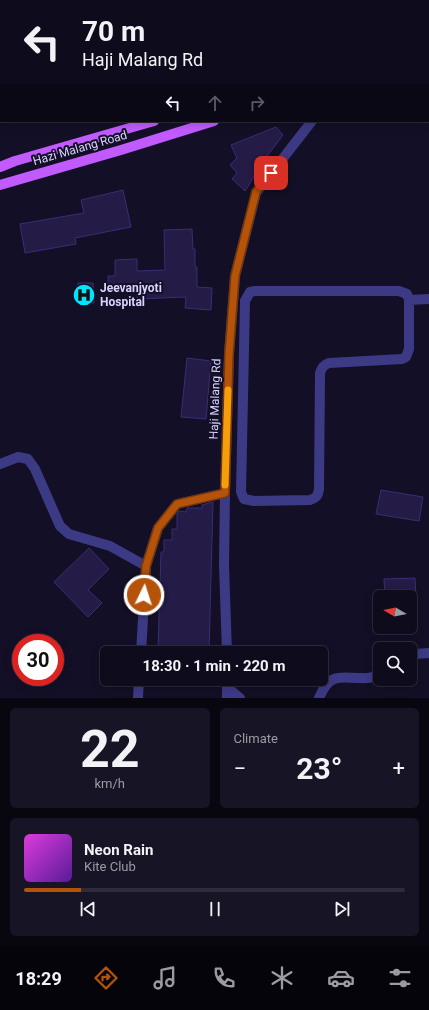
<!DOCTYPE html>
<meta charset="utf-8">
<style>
body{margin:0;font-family:Roboto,sans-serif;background:#171425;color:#f1f3f6;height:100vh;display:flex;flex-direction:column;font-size:15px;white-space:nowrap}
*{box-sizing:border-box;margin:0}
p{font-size:13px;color:#9b9ba3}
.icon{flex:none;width:22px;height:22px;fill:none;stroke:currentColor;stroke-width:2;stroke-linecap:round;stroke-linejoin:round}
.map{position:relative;height:698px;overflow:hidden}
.drawer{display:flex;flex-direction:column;gap:10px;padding:10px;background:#08060f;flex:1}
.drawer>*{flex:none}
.guide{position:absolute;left:0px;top:0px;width:429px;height:122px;box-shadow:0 2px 10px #0003,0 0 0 1px #2e2b3b;background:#0e0b1c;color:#f1f3f6;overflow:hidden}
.needle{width:26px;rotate:280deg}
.controls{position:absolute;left:373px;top:590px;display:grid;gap:8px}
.controls a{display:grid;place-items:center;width:44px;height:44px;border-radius:6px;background:#0e0b1c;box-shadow:0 2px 10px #0003,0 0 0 1px #2e2b3b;font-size:20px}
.speed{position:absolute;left:12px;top:634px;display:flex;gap:8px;font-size:20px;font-weight:700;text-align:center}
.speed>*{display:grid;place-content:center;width:52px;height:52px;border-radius:50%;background:#0e0b1c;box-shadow:0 2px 10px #0003,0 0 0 1px #2e2b3b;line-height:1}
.speed .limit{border:6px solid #d22;background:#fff;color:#111}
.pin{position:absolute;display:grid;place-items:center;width:34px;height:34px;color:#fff;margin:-17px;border-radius:8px;box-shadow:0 2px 6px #0006}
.me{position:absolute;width:44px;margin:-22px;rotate:4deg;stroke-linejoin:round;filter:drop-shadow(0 0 3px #0008)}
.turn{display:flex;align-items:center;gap:14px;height:84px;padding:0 16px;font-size:18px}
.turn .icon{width:52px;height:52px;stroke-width:2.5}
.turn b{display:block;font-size:28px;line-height:34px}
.lanes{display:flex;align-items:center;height:38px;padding:0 16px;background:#0003;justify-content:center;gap:20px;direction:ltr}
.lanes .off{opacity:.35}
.big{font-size:30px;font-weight:700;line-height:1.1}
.drawer .tile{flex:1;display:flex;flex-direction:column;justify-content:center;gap:6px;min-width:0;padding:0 14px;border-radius:6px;background:#171425}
.drawer .dial{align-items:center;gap:0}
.dial b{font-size:52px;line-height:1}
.song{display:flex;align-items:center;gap:12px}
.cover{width:48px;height:48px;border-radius:6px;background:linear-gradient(135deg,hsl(300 70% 55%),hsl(270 70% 35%))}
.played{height:4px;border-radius:2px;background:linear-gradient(90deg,#b45309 15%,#2e2b3b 15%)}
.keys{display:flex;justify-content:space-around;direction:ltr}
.heat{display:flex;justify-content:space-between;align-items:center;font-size:22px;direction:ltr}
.drawer .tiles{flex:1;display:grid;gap:10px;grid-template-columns:1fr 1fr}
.tile:last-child{grid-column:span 2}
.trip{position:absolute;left:100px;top:646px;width:228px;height:40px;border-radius:6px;background:#0e0b1c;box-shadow:0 2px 10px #0003,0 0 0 1px #2e2b3b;font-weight:700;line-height:40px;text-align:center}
.tabs{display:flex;height:64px;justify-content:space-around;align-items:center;background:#06040b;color:#9b9ba3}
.tabs .icon{width:28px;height:28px}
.tabs .current{color:#b45309}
.tabs b{font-size:18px;color:#f1f3f6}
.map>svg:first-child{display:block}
.building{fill:#241b47;stroke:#3b2d73}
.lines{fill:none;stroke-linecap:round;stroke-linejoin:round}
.minor{stroke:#3d3a85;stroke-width:10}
.major{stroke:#c25bff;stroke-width:10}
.route-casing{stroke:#753606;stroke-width:10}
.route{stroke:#b45309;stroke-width:7}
.slow{stroke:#f59e0b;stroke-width:7}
.labels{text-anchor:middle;stroke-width:4;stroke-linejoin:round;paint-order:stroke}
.street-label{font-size:12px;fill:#d9d4ff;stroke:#130f26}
.poi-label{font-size:12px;font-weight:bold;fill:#d9d4ff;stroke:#130f26;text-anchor:start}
</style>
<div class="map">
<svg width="429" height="698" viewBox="0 0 429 698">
<rect width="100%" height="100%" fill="#130f26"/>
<!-- building -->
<path class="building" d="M 276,127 L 283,135 L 258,168 L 252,180 L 245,191 L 232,179 L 237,173 L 230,165 L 237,158 L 231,145 Z
M 123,190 L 131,227 L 75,238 L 76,244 L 25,253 L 20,224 L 84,213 L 81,200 Z
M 192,229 L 193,249 L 195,249 L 195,267 L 197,267 L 197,287 L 212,288 L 211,310 L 185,308 L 186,297 L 137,299 L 137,290 L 108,291 L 108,276 L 115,276 L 115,260 L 137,259 L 137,271 L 165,270 L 164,230 Z
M 78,283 L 93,283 L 94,303 L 78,303 Z
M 187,358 L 211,361 L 206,419 L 181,417 Z
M 381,490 L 423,497 L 419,521 L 376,514 Z
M 213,502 L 209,652 L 158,649 L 161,552 L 164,552 L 164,540 L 172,540 L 172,529 L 177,529 L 177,514 L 179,511 L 186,512 L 187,508 L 202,508 L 202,505 Z
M 89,548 L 109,569 L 88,590 L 102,603 L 88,617 L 54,582 Z
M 415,578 L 416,597 L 385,597 L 384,579 Z"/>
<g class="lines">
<!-- minor -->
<path class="minor" d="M 70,0 L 72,1
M 204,0 L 204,1
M 40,1 L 41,0
M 142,1 L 143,0
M 154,1 L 154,0
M 0,85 L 1,82
M 255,291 L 399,291 L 407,294 L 409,300 L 409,349 L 406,357 L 402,359 L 329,363 C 323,365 322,368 320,373 L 319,489 C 318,496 316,498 310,500 L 254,501 L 244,499 L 241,492 L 245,301 L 250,292 Z
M 409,300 L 429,299
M 0,464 L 18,457 L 28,459 L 35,469 L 60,526 L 69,534 L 110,546 L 146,566 L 158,528 L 177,504 L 225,493
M 141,653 L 146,566
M 227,653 L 224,565 L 225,493 L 229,354 L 235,276 L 256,193 L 312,121
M 410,657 L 416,654 L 429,653
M 228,688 L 240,698
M 138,698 L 139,679
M 227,698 L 227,679
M 319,698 C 328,677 335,676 357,678 C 361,678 368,679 372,677 C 375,676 378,673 380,671"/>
<!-- major -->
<path class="major" d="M 428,41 L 429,40
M 428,56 L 429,56
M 0,167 L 15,161 L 154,121
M 0,185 L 121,150 L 214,121"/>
</g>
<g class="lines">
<!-- route casing -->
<g class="route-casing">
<path id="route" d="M 144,595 L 146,566 L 158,528 L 177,504 L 225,493 L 229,354 L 235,276 L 256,192 L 271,173"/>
</g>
<!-- route -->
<use href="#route" class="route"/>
<!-- slow -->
<path class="slow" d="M 225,485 L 228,390"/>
</g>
<!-- icons -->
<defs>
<g id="hospital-disc" transform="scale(1.15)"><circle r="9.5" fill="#00e5ff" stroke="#130f26"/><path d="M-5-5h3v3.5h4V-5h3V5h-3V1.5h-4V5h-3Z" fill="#111"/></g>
</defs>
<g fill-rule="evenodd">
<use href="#hospital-disc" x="84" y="295"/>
</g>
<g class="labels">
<!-- street labels -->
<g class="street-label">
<text transform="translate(80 148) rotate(-16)" y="4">Hazi Malang Road</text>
<text transform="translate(215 399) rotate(-88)" y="4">Haji Malang Rd</text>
</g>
<!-- poi labels -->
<g class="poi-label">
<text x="100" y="292">Jeevanjyoti<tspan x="100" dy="14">Hospital</tspan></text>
</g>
</g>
</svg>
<div class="controls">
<a><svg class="needle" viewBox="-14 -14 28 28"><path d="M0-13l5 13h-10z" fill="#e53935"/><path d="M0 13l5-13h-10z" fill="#9b9ba3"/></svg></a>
<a><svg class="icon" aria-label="search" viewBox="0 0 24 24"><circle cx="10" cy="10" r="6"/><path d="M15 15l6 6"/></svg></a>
</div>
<div class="speed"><div class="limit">30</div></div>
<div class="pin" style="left:271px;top:173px;background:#d93025"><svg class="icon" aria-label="arrive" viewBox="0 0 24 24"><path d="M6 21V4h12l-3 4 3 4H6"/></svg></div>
<svg class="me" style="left:144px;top:595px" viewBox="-20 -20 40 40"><circle r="17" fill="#b45309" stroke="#fff" stroke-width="3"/><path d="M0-11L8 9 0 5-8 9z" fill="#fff"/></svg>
<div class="trip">18:30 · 1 min · 220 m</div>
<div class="guide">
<div class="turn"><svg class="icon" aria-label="left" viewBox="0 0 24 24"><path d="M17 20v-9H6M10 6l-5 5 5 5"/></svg><div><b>70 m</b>Haji Malang Rd</div></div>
<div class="lanes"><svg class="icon" aria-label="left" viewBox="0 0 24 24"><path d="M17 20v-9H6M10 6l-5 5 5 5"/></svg><svg class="icon off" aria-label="ahead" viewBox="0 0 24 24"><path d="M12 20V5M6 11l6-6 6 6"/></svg><svg class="icon off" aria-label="right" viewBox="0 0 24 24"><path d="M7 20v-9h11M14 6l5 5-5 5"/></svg></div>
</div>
</div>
<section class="drawer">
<div class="tiles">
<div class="tile dial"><b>22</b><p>km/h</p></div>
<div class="tile"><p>Climate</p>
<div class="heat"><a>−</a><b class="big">23°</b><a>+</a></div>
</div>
<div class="tile">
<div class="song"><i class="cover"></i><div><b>Neon Rain</b><p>Kite Club</p></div></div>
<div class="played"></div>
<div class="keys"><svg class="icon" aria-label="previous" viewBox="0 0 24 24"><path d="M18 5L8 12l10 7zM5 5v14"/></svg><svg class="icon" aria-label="pause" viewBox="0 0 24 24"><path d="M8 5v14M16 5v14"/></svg><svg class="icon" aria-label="next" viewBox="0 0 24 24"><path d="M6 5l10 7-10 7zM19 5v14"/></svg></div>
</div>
</div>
</section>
<nav class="tabs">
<b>18:29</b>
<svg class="icon current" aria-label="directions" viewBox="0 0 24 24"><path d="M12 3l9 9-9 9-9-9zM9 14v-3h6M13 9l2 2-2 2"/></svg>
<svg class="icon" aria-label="music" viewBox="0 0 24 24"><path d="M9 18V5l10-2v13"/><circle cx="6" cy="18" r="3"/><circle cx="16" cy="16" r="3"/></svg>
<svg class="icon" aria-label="phone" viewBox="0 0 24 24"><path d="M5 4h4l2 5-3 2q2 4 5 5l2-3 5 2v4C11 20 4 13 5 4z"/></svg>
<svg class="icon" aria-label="climate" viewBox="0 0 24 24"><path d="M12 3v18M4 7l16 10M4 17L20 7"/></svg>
<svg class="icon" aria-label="car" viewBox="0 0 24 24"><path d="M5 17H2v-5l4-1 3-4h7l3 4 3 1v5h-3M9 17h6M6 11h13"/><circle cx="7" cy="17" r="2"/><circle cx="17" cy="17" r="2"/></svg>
<svg class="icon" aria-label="filters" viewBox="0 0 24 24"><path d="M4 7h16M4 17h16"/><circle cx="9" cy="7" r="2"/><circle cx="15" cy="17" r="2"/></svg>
</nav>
